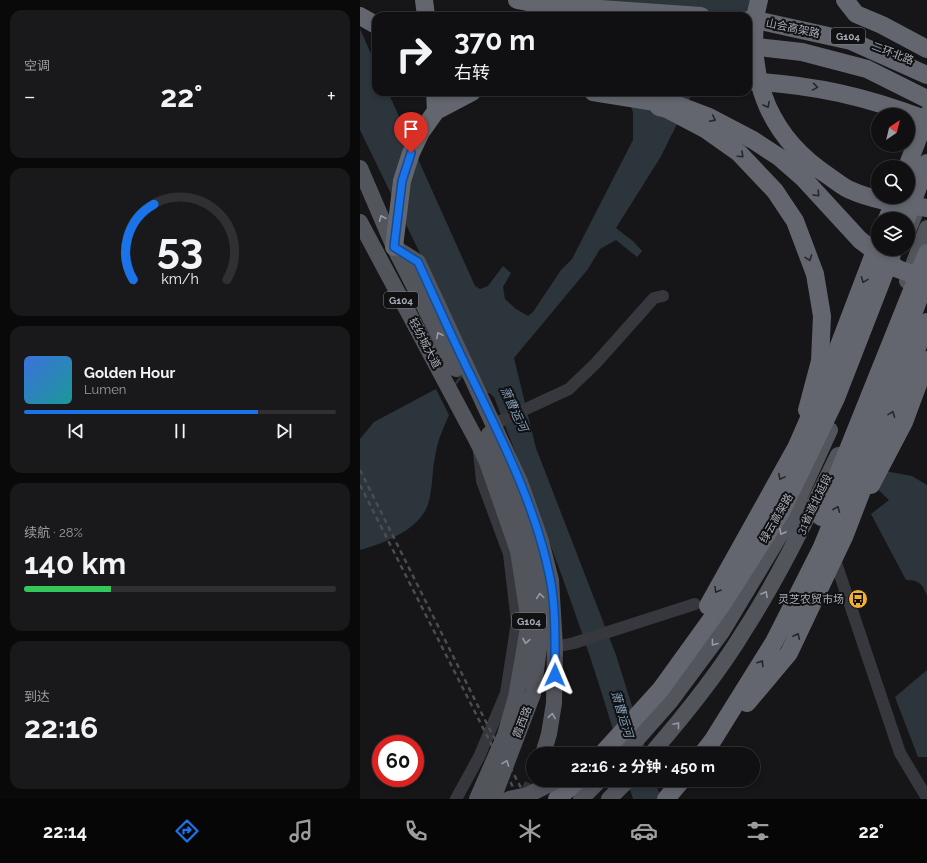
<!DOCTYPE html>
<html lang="zh">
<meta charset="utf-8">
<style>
body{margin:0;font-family:Raleway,"Noto Sans SC",sans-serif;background:#19191b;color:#f1f3f6;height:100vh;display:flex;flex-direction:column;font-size:15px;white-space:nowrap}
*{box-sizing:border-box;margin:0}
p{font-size:13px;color:#9c9d9f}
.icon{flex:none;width:22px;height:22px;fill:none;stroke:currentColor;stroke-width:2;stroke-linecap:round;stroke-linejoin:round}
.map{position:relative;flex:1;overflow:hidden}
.side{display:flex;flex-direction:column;gap:10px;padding:10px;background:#09090a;width:360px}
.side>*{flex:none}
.top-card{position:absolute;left:12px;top:12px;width:380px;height:84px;border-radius:12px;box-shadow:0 2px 6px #0003,0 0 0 1px #303032;background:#101012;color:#f1f3f6;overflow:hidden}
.needle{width:26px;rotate:35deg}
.tools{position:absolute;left:511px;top:108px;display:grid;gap:8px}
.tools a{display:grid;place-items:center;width:44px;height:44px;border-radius:50%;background:#101012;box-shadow:0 2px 6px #0003,0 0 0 1px #303032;font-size:20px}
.speed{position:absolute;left:12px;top:735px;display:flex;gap:8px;font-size:20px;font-weight:700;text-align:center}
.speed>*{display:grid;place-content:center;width:52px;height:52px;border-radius:50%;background:#101012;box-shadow:0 2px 6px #0003,0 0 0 1px #303032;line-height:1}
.speed .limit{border:6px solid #d22;background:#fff;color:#111}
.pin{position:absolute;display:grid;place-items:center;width:34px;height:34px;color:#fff;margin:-41px -17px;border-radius:50% 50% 50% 0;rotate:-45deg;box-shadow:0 0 4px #0007}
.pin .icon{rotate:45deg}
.me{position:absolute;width:44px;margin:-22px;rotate:1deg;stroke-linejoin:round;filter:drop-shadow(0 0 3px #0008)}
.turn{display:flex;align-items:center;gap:14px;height:84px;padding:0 16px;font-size:18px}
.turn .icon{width:52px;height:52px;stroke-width:2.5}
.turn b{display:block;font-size:28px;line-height:34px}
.big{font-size:30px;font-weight:700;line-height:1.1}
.side .tile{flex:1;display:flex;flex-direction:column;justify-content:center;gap:6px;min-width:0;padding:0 14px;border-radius:12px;background:#19191b}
.side .dial{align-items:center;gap:0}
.dial svg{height:104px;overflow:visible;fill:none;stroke:#303032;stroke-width:7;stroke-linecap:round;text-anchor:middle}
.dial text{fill:#f1f3f6;stroke:none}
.song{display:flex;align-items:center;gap:12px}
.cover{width:48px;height:48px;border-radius:6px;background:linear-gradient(135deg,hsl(220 70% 55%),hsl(180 70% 35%))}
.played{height:4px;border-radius:2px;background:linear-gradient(90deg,#1a73e8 75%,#303032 75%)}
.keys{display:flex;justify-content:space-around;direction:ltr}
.heat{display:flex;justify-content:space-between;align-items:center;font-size:22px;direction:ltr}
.charge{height:6px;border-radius:3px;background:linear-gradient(90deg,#34c759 28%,#303032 0)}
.trip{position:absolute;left:166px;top:747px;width:234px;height:40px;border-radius:20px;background:#101012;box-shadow:0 2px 6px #0003,0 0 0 1px #303032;font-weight:700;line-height:40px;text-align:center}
.menu{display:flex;height:64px;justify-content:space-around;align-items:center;background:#060607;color:#9c9d9f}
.menu .icon{width:28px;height:28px}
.menu .selected{color:#1a73e8}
.menu b{font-size:18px;color:#f1f3f6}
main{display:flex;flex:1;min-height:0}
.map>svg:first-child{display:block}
.water{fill:#2c353c}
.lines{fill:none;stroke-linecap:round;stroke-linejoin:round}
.stream{stroke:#2c353c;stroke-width:2.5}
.major-tunnel{stroke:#333438;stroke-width:16;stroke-dasharray:16 8;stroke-linecap:butt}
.minor{stroke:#37383d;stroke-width:12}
.major{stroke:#53555c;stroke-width:16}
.highway{stroke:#63666e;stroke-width:18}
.rail{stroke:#4a4c52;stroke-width:2.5;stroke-dasharray:5 4;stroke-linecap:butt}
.major-bridge{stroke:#53555c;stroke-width:16}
.highway-bridge{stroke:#63666e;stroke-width:18}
.oneway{stroke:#26262a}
.oneway2{stroke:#979ba6}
.route-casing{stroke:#114b97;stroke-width:10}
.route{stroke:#1a73e8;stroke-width:7}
.labels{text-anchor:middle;stroke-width:4;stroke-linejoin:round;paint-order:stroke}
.shield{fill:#111113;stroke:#7b7e86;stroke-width:1}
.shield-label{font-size:10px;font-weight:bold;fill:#a8adb8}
.street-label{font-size:11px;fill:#a8adb8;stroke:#111113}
.poi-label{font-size:11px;fill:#a8adb8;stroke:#111113;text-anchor:end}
.water-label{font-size:12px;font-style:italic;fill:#7f9bb3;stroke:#111113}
</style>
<main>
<section class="side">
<div class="tile"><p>空调</p>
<div class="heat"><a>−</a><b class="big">22°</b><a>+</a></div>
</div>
<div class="tile dial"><svg viewBox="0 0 100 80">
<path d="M14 69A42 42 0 1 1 86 69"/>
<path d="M14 69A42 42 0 0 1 30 11" stroke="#1a73e8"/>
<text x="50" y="56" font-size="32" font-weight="700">53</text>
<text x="50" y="72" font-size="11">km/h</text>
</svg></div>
<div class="tile">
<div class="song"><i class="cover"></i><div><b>Golden Hour</b><p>Lumen</p></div></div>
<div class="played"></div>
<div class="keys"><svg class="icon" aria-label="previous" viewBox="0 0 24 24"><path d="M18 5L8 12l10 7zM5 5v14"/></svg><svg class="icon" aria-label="pause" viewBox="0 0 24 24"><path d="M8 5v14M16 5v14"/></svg><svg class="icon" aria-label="next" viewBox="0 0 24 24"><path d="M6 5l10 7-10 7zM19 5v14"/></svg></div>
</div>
<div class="tile"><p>续航 · 28%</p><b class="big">140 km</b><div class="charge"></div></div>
<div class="tile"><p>到达</p><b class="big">22:16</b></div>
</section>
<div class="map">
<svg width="567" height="799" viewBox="0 0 567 799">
<rect width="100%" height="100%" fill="#161618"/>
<!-- water -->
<path class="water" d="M 183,0 L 397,0 L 382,16 L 198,16 Z
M 0,29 L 16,65 L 16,92 L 28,92 L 115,286 L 120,289 L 128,286 L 143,266 L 151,273 L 143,287 L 145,299 L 156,309 L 168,316 L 173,312 L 201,270 L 212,259 L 273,140 L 273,112 L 266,92 L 333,92 L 300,158 L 256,228 L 274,242 L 282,251 L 277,257 L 256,240 L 240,249 L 228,269 L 154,358 L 176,448 L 256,655 L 287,754 L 260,754 C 226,633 179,514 134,397 L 129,393 L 125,393 L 108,352 L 0,130 Z
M 76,389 L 89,415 C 84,427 78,439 76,452 C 72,468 73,485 69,501 C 62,529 25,543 0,550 L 0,439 L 14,422 Z
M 514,469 L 552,476 L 567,485 L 567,596 C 563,584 559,580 546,580 L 511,514 L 529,500 L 508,480 Z
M 567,670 L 567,757 L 558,757 L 535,697 Z
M 267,780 L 295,780 L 301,799 L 273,799 Z"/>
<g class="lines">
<!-- stream -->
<path class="stream" d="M 93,387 L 104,373"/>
<!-- major-tunnel -->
<path class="major-tunnel" d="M 166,799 L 174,780"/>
<!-- minor -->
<path class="minor" d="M 134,424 L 209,389 L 236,363 L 294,298 L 303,296
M 473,554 L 540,753 L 567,798
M 195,647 L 214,643 L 335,604
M 96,799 L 119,757 L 146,693 L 157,622 L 149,554 L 122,481 L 119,452"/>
<!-- major -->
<path class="major" d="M 0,168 L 34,247 L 96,369
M 0,222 L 118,443
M 548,231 L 558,206
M 34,247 L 58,262 L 160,482 L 181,541 L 191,580 L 195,647 L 194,703 L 189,734 L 183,754
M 547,281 L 567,228
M 264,754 L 310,702 L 362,632 L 428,522 L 470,430
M 291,754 C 324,716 358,674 384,631 C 420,575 449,514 478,455
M 221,799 L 240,780
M 249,799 L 268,780"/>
<!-- highway -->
<path class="highway" d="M 64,0 L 66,16
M 157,0 L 183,5 L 341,16
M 485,0 L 496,14 L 522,25 L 567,49
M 396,13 L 399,0
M 0,16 L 16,25
M 388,20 L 405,22 L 491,41 L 567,75
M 388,46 L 442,52 L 507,69 L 567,99
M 388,81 C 454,85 505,96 567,120
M 75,92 L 76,111
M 299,107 L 307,109 L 345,129 L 379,153 L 415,191 L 435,221 L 455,274 L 462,316 L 460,361 L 447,410
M 34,247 L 42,181 L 51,153 L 61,132 L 76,111 L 112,92
M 511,485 L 544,422 L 567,360
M 461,517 L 567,253
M 197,799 L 218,780
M 306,799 L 322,780"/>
<!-- rail -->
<path class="rail" d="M 0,470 L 127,724 L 167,799
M 0,485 L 159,799"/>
<!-- major-bridge -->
<path class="major-bridge" d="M 129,434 L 139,453 L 173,546 L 183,618 L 173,694 L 133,799
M 117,799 L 145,735 L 156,697 L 169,622 L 158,551 L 127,462 L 118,443
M 149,799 L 168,795 L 198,780"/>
<!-- highway-bridge -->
<path class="highway-bridge" d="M 396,13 C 387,81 411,139 470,177 C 476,181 483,187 490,190 C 515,201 541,204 567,208
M 233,92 L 320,106 L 349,117 L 393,140 L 419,157 L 443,178 L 500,240 L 538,269 L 567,279
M 547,167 L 567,115
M 527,219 L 536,197
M 546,219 L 567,163
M 348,606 L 436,448 L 467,377 L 518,243
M 387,703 L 429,653 L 484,537 L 567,322
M 242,754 L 301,689 L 363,603 L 421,512 L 476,398 L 534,249
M 342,754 L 353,740 L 414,642 L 462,547 L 506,439 L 567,277"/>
</g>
<!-- one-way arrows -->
<defs><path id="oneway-chevron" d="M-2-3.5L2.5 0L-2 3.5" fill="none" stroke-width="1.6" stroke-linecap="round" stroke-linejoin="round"/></defs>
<g class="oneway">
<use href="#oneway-chevron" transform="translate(455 87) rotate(9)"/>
<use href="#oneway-chevron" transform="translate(407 105) rotate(61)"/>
<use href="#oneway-chevron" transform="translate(353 119) rotate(26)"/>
<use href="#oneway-chevron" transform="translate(381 155) rotate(43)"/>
<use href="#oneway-chevron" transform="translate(457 194) rotate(47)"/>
<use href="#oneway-chevron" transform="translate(449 258) rotate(70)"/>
<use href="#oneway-chevron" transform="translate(504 280) rotate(111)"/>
<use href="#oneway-chevron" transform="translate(532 414) rotate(-69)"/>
<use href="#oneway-chevron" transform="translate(421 477) rotate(118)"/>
<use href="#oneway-chevron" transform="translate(477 509) rotate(-68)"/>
<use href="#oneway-chevron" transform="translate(357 590) rotate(120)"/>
<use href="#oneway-chevron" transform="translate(437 636) rotate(-65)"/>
<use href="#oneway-chevron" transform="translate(401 663) rotate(-58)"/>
</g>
<g class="oneway2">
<use href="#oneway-chevron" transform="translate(22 218) rotate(-113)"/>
<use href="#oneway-chevron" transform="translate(79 335) rotate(-117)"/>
<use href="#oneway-chevron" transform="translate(422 532) rotate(119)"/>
<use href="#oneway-chevron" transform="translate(405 594) rotate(-61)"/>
<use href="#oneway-chevron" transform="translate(180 596) rotate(-98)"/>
<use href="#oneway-chevron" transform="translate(166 641) rotate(100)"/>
<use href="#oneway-chevron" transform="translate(354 643) rotate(127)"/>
<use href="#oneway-chevron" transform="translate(192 716) rotate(-81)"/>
<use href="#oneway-chevron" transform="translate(317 725) rotate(-50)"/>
<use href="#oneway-chevron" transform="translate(146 763) rotate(-69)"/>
</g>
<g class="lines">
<!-- route casing -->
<g class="route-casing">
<path id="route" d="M 51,153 L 42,181 L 34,247 L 58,262 C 76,301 93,340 112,378 C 143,442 176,507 190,578 C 196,606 195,646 195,675"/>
</g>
<!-- route -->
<use href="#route" class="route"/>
</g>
<!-- icons -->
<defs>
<g id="bus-disc" transform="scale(1)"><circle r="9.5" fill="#f2b134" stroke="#111113"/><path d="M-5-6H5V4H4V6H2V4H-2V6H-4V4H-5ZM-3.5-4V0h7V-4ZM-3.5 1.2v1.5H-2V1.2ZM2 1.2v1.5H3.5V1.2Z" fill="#111"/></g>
</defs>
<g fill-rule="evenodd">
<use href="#bus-disc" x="498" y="599"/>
</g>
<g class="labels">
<!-- shield labels -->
<g class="shield">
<rect x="471" y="28" width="34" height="16" rx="3"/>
<rect x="24" y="292" width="34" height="16" rx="3"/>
<rect x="152" y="613" width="34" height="16" rx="3"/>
</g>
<g class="shield-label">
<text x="488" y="40">G104</text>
<text x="41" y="304">G104</text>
<text x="169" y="625">G104</text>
</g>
<!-- street labels -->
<g class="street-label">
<text transform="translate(433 28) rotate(12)" y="4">山会高架路</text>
<text transform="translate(533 53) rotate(21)" y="4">二环北路</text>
<text transform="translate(65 343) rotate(62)" y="4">轻纺城大道</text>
<text transform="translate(454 504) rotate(-64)" y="4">31省道北延段</text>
<text transform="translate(416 518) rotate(-60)" y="4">绿云高架路</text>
<text transform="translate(162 722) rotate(-69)" y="4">霞西路</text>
</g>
<!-- poi labels -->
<g class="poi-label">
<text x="484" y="603">灵芝农贸市场</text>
</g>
<!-- water labels -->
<g class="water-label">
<text transform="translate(154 409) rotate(65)" y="4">萧曹运河</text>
<text transform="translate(262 714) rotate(73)" y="4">萧曹运河</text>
</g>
</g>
</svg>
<div class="tools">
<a><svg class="needle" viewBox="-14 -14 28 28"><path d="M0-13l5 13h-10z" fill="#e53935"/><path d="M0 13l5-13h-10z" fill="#9c9d9f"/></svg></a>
<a><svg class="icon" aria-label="search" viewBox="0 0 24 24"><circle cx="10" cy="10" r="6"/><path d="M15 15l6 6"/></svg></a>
<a><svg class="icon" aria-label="layers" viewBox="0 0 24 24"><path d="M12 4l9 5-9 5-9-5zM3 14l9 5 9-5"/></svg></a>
</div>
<div class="speed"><div class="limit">60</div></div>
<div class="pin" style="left:51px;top:153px;background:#d93025"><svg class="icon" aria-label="arrive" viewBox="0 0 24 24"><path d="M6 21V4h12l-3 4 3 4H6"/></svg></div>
<svg class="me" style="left:195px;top:675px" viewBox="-20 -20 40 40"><path d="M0-17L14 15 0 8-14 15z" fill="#1a73e8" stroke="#fff" stroke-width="4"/></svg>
<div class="trip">22:16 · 2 分钟 · 450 m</div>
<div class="top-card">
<div class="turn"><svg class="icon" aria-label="right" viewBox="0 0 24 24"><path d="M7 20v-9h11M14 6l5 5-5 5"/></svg><div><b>370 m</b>右转</div></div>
</div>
</div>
</main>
<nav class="menu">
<b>22:14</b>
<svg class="icon selected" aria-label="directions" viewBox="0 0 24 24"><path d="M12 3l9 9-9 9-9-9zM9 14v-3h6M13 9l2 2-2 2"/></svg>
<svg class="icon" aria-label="music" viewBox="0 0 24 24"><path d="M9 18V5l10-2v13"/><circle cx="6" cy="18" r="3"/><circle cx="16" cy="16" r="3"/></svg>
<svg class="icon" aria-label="phone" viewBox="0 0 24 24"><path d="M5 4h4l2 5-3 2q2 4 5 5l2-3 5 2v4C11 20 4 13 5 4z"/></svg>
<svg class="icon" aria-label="climate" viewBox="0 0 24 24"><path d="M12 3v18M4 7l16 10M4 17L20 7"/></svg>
<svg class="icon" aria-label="car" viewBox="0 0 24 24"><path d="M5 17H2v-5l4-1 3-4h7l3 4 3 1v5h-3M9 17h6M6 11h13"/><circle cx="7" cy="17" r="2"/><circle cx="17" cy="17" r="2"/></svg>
<svg class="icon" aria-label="filters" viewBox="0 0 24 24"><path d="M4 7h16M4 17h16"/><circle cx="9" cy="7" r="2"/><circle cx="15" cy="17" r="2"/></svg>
<b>22°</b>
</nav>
